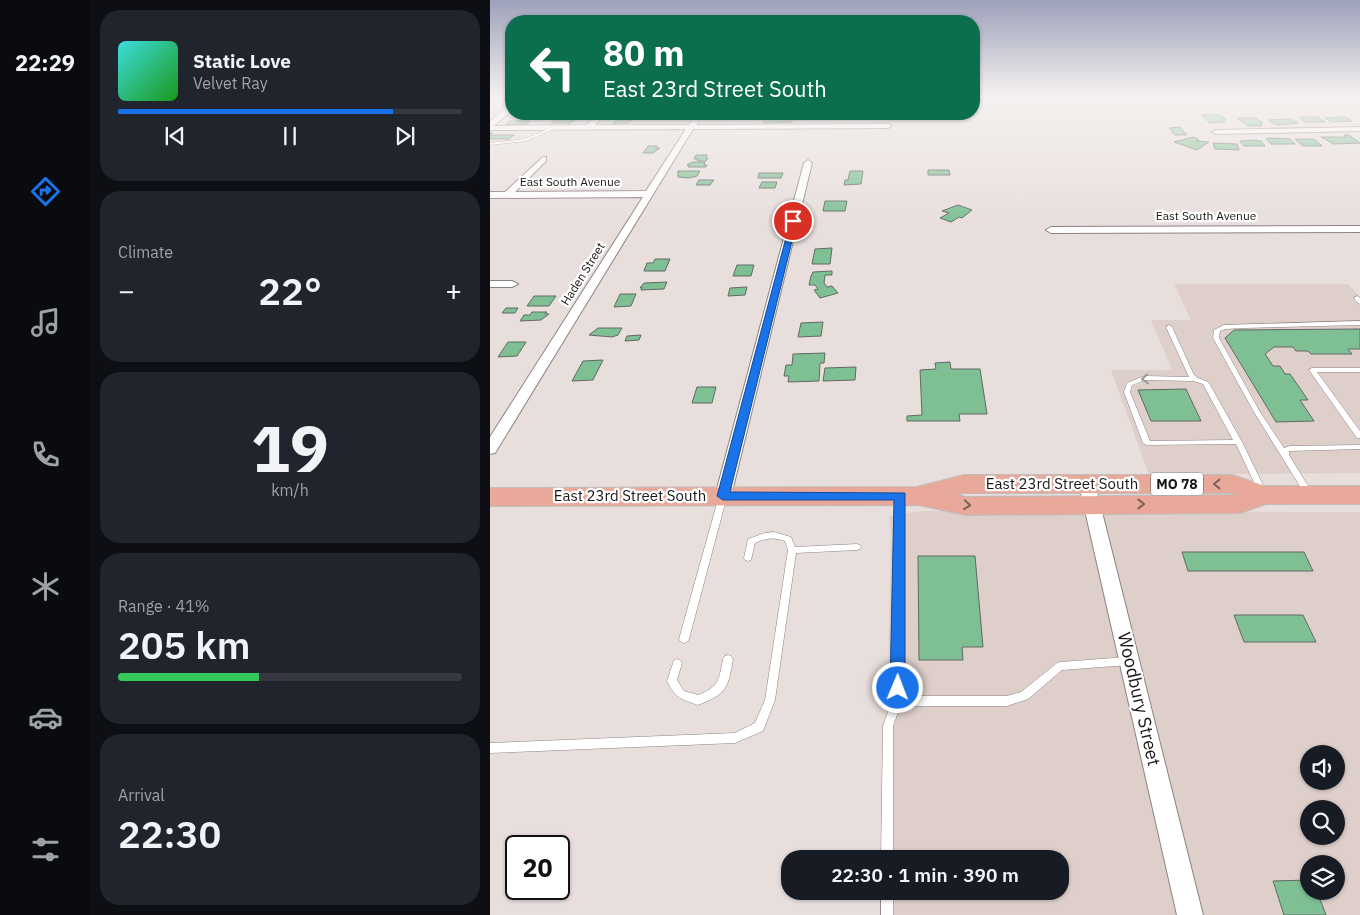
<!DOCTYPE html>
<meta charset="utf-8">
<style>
body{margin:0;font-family:"IBM Plex Sans",sans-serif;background:#20242c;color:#f1f3f6;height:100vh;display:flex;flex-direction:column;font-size:19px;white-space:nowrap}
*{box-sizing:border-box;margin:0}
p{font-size:16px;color:#9ea1a6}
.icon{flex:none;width:28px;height:28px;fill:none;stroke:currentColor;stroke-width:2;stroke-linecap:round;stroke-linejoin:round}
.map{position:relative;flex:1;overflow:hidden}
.panel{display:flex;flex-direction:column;gap:10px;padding:10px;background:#0d0f14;width:400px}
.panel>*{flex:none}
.top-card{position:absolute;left:15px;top:15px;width:475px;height:105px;border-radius:20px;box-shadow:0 1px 4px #0004;background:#0b6e4f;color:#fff;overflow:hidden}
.tools{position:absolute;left:810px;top:745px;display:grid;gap:10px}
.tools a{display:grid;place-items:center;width:45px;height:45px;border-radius:50%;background:#171b24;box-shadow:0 1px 4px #0004;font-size:25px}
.speed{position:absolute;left:15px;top:835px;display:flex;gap:10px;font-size:25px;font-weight:700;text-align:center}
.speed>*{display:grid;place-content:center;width:65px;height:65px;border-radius:50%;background:#171b24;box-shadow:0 1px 4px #0004;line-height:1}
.speed .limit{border:2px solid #111;border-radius:8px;background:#fff;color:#111}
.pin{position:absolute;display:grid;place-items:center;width:42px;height:42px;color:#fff;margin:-21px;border:2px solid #fff;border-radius:50%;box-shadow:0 1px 5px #0007}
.me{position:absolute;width:55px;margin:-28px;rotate:1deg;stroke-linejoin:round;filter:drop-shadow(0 0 4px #0008)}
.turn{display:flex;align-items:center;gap:18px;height:105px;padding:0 15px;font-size:22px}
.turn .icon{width:65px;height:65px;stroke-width:2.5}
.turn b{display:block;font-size:35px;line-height:42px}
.big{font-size:38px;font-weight:600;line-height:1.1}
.panel .card{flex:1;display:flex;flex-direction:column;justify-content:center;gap:8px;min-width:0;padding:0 18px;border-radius:20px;background:#20242c}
.panel .dial{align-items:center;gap:0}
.dial b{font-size:65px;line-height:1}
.song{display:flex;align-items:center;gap:15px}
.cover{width:60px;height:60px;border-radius:8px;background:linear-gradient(135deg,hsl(180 70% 55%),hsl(120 70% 35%))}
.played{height:5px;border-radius:2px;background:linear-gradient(90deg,#1a73e8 80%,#363941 80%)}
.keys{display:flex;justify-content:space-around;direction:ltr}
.heat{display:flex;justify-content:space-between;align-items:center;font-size:28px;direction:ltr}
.charge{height:8px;border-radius:4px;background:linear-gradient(90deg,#34c759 41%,#363941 0)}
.trip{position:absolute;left:291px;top:850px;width:288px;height:50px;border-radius:20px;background:#171b24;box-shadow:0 1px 4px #0004;font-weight:600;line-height:50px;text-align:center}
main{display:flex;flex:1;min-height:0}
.tab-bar{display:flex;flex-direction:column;width:90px;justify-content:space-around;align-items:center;background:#090b0e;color:#9ea1a6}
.tab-bar .icon{width:35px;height:35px}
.tab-bar .on{color:#1a73e8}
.tab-bar b{font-size:22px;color:#f1f3f6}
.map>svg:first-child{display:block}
.built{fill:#dfcfcb;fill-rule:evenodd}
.building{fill:#7ec094;stroke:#636864}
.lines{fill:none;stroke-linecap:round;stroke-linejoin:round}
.lane-casing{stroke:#8b8482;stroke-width:1}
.street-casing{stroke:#8b8482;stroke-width:2}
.secondary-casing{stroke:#8b8482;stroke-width:2}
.primary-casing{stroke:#bfbebe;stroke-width:2}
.lane{fill:#fff;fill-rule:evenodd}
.street{fill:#fff;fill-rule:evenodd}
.secondary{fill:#f3d4cd;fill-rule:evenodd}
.primary{fill:#e8a99b;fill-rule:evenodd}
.oneway{stroke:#989796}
.oneway2{stroke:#806058}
.route{fill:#1a73e8;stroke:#114b97}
.labels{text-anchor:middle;stroke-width:4.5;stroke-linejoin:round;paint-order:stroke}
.far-street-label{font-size:12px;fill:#191716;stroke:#fff}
.shield{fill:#fff;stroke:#5e5d5c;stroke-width:1}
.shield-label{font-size:14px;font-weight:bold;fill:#191716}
.street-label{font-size:15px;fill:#191716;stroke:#fff}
.near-street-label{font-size:18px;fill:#191716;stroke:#fff}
</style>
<main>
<nav class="tab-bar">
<b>22:29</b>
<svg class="icon on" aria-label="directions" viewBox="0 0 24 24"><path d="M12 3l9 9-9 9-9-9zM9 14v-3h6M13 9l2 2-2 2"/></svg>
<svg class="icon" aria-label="music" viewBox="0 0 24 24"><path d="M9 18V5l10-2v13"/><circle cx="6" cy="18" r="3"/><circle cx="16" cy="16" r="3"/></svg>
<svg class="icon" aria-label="phone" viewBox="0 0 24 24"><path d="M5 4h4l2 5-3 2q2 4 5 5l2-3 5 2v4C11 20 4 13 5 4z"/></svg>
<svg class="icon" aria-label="climate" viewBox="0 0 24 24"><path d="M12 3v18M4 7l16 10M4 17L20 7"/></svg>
<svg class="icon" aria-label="car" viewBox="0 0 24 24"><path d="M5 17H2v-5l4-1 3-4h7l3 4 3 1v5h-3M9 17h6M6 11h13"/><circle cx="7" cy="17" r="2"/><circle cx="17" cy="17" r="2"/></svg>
<svg class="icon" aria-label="filters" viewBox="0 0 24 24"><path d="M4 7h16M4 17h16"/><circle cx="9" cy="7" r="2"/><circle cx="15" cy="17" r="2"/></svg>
</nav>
<section class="panel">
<div class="card">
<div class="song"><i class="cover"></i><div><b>Static Love</b><p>Velvet Ray</p></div></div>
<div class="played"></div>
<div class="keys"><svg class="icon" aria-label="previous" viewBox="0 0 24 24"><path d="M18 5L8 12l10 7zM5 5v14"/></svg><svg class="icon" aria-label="pause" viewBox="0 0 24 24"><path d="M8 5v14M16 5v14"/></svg><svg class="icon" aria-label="next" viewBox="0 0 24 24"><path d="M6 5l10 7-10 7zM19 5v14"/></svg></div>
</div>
<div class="card"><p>Climate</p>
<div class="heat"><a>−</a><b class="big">22°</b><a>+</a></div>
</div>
<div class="card dial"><b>19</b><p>km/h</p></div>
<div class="card"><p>Range · 41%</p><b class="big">205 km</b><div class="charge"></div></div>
<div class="card"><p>Arrival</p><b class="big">22:30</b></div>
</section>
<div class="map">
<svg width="870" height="915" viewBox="0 0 870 915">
<rect width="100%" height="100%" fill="#e8dfdd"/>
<!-- built -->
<path class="built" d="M 684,284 L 858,284 L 870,297 L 870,473 L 659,475 L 621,370 L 682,370 L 661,320 L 701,320 Z
M 432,511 L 870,512 L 870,915 L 393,915 L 393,891 L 570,891 L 570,859 L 394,859 L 401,534 L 399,516 ZM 819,754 L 846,754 L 846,781 L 819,781 ZM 819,809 L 846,809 L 846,836 L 819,836 ZM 819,864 L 846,864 L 846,891 L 819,891 Z"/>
<!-- building -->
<path class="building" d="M 69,115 L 92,115 L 79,118 L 82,119 L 65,120 Z
M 276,115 L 289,115 L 288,117 L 303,117 L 302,122 L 273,123 Z
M 711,115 L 731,115 L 736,120 L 733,120 L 735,122 L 720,123 Z
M 809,117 L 828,117 L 835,122 L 815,122 Z
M 850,117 L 856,117 L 862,121 L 841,122 L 835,118 Z
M 747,118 L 766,118 L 773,123 L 770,123 L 772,126 L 758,126 Z
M 800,119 L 808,123 L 786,125 L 778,120 Z
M 64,120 L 85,120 L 80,123 L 61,123 Z
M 126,120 L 142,120 L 137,124 L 122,124 Z
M 19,121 L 40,121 L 36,124 L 15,125 Z
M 690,127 L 697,135 L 685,135 L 679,128 Z
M 0,133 L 3,133 L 0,135 L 24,135 L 19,139 L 0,139 Z
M 854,135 L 859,135 L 870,143 L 844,144 L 831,137 L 856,137 Z
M 704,137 L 709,140 L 706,141 L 719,142 L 707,150 L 684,142 Z
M 781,138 L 800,139 L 805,144 L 781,144 L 776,139 Z
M 805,139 L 824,139 L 832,146 L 813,146 Z
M 765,140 L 771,141 L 775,146 L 754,146 L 750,141 Z
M 723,143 L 747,144 L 749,150 L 725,149 Z
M 158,146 L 167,146 L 166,148 L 170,148 L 163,153 L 153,153 Z
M 206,155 L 217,155 L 216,158 L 218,158 L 216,161 L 207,161 L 208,159 L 204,159 Z
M 215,162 L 214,165 L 217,165 L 216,167 L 198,167 L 200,165 L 197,165 L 202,162 Z
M 438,170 L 459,170 L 460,175 L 438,175 Z
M 188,171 L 210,171 L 207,176 L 199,178 L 188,177 Z
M 360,171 L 373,171 L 371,184 L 354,185 L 355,180 L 358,180 Z
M 269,173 L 293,173 L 291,178 L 268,178 Z
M 209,180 L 224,180 L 220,185 L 206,185 Z
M 272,182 L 287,182 L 285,188 L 269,188 Z
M 335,201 L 357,201 L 355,211 L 333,211 Z
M 468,205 L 482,210 L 472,218 L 469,217 L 461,222 L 450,218 L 459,213 L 452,211 Z
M 342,248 L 340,264 L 322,264 L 325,249 Z
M 165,259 L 180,259 L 175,271 L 154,271 L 157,263 L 163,263 Z
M 247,265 L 264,265 L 261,276 L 243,276 Z
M 342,271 L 342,275 L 335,275 L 334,283 L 337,287 L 342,286 L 348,293 L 330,298 L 324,290 L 328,289 L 325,285 L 319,285 L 321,276 L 323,272 Z
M 177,282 L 174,289 L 151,290 L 152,287 L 150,288 L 154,283 Z
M 257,287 L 255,295 L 238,296 L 240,288 Z
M 130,294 L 146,294 L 141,306 L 124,307 Z
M 44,296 L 66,296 L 59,306 L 37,306 Z
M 16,308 L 28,308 L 25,313 L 12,313 Z
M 42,312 L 57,312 L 55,314 L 59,314 L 51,320 L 30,321 L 34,315 L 40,315 Z
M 333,322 L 331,336 L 308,337 L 311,323 Z
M 108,328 L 132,328 L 128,335 L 122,337 L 99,335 Z
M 870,329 L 870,349 L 858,349 L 862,354 L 821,354 L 818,351 L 806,351 L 803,347 L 784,347 L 775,354 L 783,366 L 790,366 L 795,374 L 800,374 L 818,400 L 810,400 L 824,421 L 786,422 L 735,338 L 744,330 Z
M 151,335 L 149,340 L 135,341 L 137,336 Z
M 18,342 L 36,342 L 27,356 L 8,357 Z
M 335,353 L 334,363 L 330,363 L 329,381 L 298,382 L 299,376 L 294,376 L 296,365 L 302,365 L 303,354 Z
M 113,360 L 103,380 L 82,381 L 93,361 Z
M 460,362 L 461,369 L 490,369 L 497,414 L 469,414 L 470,421 L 417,421 L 417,416 L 432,415 L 430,370 L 446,369 L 445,363 Z
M 366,367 L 365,380 L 333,381 L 335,368 Z
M 207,387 L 226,387 L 222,403 L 202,403 Z
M 696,389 L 711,421 L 661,421 L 648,390 Z
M 692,552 L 814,552 L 823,571 L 698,571 Z
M 428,556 L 485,556 L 493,647 L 472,647 L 473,660 L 429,660 Z
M 744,615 L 813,615 L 826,642 L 754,642 Z
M 819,880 L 819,891 L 827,891 L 836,915 L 794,915 L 783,881 Z"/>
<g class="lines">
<!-- lane casing -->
<g class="lane-casing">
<path id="lane" d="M 63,127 L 66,128 L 36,141 L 0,145 L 0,143 L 34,139 Z
M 867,296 L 870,298 L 870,304 L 868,303 L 864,298 Z
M 870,321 L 870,325 L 754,328 L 735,329 L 730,331 L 729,338 L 770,412 L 794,448 L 800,446 L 870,445 L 870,449 L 799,451 L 799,455 L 823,494 L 822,496 L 816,496 L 764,412 L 723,338 L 724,330 L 734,325 Z
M 679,325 L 682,327 L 704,375 L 708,378 L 718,382 L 719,383 L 752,442 L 776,491 L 775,493 L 769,493 L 746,444 L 657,445 L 653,443 L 634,392 L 637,383 L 654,376 L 699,377 L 676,327 ZM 655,380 L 703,381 L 713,384 L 743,440 L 660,441 L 640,392 L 642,385 Z
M 822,368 L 870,368 L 870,372 L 827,372 L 870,431 L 870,438 L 867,438 L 819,370 Z
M 233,493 L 236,494 L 237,496 L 199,639 L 197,642 L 194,643 L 191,642 L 189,639 L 229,496 L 230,494 Z
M 410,493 L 413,494 L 414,496 L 413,688 L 416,694 L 424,696 L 517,696 L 531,692 L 567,663 L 570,662 L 638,657 L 641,658 L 643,661 L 641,664 L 638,665 L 572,670 L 538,699 L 517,706 L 424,706 L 415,703 L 408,712 L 403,726 L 403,859 L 391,859 L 393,726 L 400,706 L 407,697 L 403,688 L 406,496 L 407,494 Z
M 284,532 L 301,537 L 305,547 L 367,544 L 370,545 L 371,547 L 370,549 L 367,550 L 306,553 L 285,700 L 273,731 L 245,743 L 0,753 L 0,743 L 245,733 L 265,723 L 275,700 L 298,550 L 295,541 C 284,537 275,538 265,543 L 261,560 L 258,561 L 255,560 L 254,558 L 258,539 L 275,533 Z
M 238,655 L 241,656 L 243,659 C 238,688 237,694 208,705 C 191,699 186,699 177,681 L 184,660 L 187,659 L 190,660 L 192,663 L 187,680 L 194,691 L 208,695 C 229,687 229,680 233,659 L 235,656 Z
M 391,891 L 403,891 L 403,915 L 391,915 Z"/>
</g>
<!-- street casing -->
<g class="street-casing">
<path id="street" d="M 488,96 L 685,96 L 682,98 L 491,99 Z
M 856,96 L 870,96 L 870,98 Z
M 18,106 L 21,106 L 21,111 L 4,126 L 96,125 L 108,114 L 116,114 L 105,125 L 199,125 L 206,114 L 212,114 L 206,125 L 398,124 L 402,126 L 398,128 L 203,129 L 5,453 L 0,454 L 0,437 L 153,197 L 0,198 L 0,192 L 15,192 L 53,157 L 56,157 L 56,161 L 25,192 L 156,191 L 196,129 L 0,130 L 0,121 Z
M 870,127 L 870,131 L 726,134 L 722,132 L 726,130 Z
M 318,160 L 322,163 L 241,496 L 239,500 L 227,500 L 225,496 L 314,163 Z
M 870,226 L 870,232 L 561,233 L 556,230 L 561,227 Z
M 0,281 L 22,281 L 28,284 L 22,287 L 0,287 Z
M 597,478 L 603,480 L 605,484 L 713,915 L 687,915 L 589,484 L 591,480 Z"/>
</g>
<!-- secondary casing -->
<g class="secondary-casing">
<path id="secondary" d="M 861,96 L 870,96 L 870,102 Z"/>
</g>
<!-- primary casing -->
<g class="primary-casing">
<path id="primary" d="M 474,475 L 742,475 L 775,486 L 870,486 L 870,504 L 776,504 L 750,513 L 476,515 L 429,505 L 0,506 L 0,488 L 427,487 ZM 474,493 L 741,493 L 746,495 L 476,497 L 466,495 Z"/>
</g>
<!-- lane -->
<use href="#lane" class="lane"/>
<!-- street -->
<use href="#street" class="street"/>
<!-- secondary -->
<use href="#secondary" class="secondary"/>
<!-- primary -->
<use href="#primary" class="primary"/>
</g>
<!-- one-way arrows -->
<defs><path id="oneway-chevron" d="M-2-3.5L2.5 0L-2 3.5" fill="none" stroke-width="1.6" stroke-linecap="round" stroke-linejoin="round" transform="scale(1.25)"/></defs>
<use class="oneway" href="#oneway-chevron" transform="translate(655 379) rotate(175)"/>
<g class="oneway2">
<use href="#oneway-chevron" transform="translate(727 484) rotate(-180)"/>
<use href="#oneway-chevron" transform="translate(651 504)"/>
<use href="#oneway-chevron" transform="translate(477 505) rotate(6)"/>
</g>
<!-- sky -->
<linearGradient id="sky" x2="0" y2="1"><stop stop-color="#9da1ba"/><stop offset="0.43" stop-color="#f5f1f0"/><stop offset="1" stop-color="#f5f1f0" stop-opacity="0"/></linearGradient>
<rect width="870" height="224" fill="url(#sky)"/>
<!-- route -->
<path class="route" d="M 301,219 L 307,221 L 240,492 L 415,493 L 415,688 L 413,692 L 408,695 L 402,692 L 400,688 L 404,500 L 233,500 L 227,496 Z"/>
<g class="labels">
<!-- far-street labels -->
<g class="far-street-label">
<text x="80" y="186">East South Avenue</text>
<text x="716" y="220">East South Avenue</text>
<text transform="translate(93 274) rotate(-58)" y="4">Haden Street</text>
</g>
<!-- shield labels -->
<rect class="shield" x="661" y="472.5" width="52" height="23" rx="4"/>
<g class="shield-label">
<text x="687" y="489">MO 78</text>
</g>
<!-- street labels -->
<g class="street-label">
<text x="572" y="489">East 23rd Street South</text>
<text x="140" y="501">East 23rd Street South</text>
</g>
<!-- near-street labels -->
<g class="near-street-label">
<text transform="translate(649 699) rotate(77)" y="6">Woodbury Street</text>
</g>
</g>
</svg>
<div class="tools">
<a><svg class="icon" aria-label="sound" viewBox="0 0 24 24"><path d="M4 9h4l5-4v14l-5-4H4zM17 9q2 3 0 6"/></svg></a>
<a><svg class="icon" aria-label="search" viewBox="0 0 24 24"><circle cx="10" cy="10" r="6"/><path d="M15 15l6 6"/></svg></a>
<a><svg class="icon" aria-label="layers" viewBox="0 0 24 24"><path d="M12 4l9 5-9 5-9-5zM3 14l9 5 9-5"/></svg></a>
</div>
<div class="speed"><div class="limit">20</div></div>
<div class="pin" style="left:303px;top:221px;background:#d93025"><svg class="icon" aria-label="arrive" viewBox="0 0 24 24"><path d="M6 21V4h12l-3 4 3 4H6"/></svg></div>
<svg class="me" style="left:408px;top:688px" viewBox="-20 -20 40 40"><circle r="17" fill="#1a73e8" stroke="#fff" stroke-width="3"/><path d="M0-11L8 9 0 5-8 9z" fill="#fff"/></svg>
<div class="trip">22:30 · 1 min · 390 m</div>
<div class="top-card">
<div class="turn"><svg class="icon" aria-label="left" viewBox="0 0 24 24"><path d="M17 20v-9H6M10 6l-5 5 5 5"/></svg><div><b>80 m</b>East 23rd Street South</div></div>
</div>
</div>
</main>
